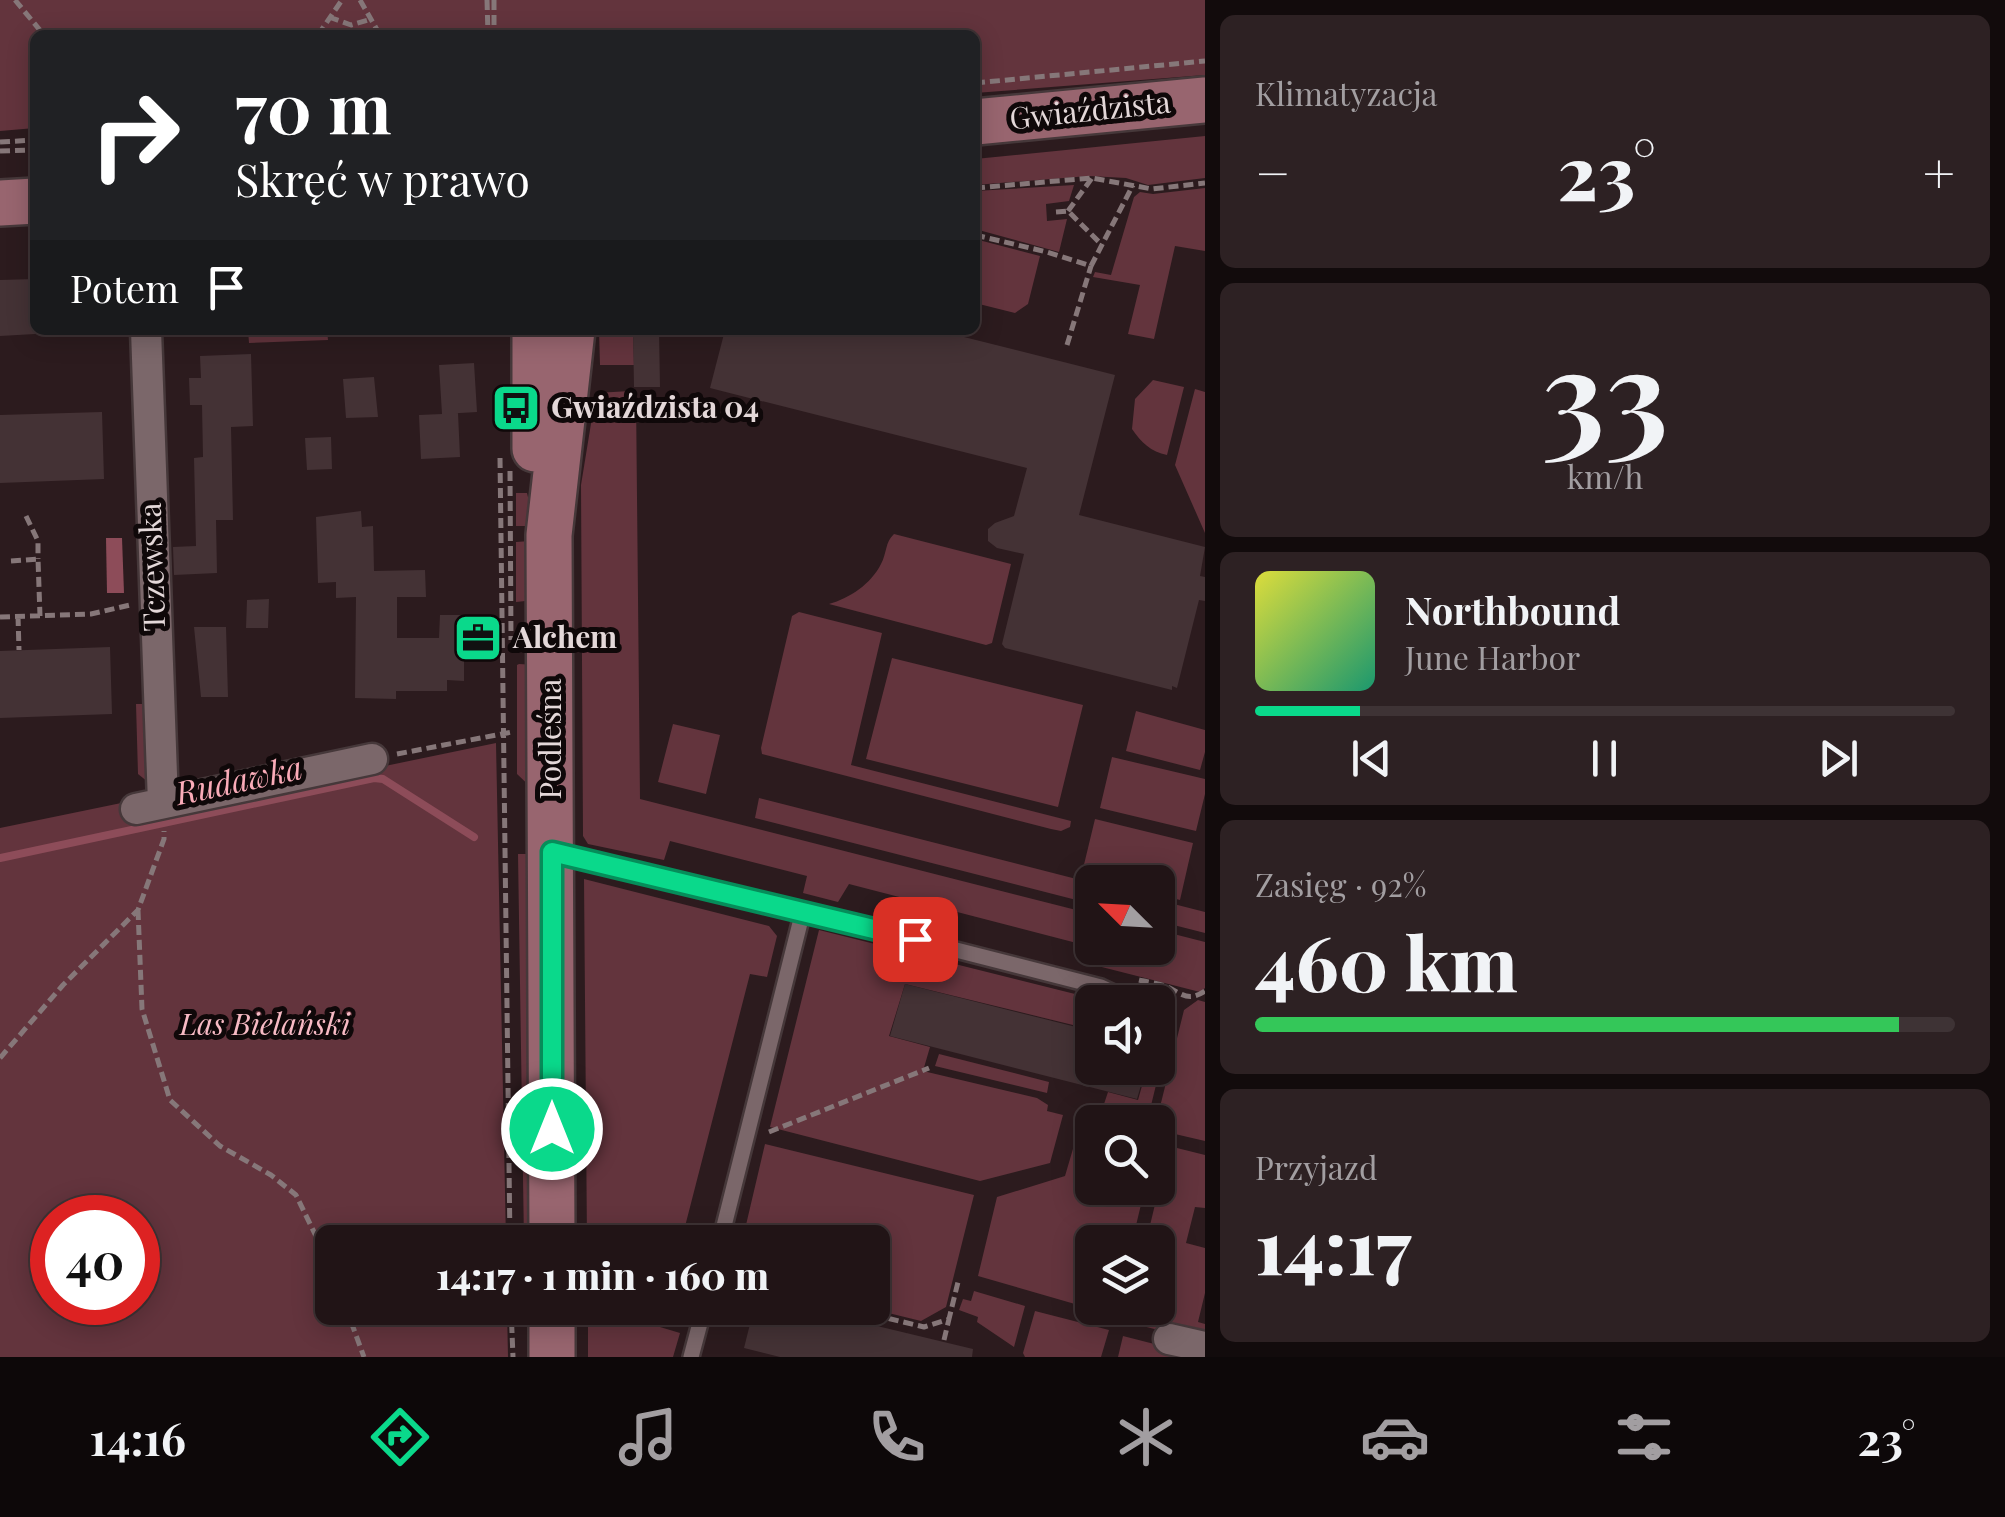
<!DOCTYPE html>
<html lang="pl">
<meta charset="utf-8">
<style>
body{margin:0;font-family:"Playfair Display",serif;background:#2d2123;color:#f1f3f6;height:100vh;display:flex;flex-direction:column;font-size:38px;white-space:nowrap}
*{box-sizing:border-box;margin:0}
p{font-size:32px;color:#a29ea1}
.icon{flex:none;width:55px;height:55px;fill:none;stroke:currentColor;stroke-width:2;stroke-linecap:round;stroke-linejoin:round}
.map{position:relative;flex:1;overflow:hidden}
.panel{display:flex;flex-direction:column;gap:15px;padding:15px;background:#120b0c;width:800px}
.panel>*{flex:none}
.top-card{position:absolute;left:30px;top:30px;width:950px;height:305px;border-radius:15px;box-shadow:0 5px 25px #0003,0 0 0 2px #3e3335;background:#202124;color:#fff;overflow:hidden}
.needle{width:65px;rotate:294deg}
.buttons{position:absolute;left:1075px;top:865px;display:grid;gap:20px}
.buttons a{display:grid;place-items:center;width:100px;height:100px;border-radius:15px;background:#211416;box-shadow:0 5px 25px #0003,0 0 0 2px #3e3335;font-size:50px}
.speed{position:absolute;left:30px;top:1195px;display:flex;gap:20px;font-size:50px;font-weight:700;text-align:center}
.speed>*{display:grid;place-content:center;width:130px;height:130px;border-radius:50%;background:#211416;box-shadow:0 5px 25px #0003,0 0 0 2px #3e3335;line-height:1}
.speed .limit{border:15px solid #d22;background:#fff;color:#111}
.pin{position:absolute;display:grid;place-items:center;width:85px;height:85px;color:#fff;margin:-42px;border-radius:20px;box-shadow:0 5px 15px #0006}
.me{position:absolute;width:110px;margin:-55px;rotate:0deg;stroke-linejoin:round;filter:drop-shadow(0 0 8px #0008)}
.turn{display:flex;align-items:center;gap:35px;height:210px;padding:0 40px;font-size:45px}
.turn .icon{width:130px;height:130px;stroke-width:2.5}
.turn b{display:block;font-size:70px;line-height:85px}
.then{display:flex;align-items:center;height:95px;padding:0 40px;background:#0003;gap:20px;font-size:38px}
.big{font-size:75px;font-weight:800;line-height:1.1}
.panel .tile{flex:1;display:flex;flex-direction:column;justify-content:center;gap:15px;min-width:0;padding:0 35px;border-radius:15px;background:#2d2123}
.panel .dial{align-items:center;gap:0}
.dial b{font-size:130px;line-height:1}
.song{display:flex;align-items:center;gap:30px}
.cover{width:120px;height:120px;border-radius:15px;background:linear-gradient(135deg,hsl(60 70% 55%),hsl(160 70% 35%))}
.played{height:10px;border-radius:5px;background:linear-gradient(90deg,#0ad98b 15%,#3e3335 15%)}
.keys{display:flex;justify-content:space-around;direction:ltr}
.heat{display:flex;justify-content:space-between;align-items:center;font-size:55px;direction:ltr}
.charge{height:15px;border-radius:8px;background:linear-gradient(90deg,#34c759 92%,#3e3335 0)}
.trip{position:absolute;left:315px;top:1225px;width:575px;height:100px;border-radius:15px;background:#211416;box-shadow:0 5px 25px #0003,0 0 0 2px #3e3335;font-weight:800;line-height:100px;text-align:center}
.tabs{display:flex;height:160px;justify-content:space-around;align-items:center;background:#0d0809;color:#a29ea1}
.tabs .icon{width:70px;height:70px}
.tabs .selected{color:#0ad98b}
.tabs b{font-size:45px;color:#f1f3f6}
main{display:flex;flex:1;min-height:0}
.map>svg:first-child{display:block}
.green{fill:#63343d;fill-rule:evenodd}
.water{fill:#8d4c59}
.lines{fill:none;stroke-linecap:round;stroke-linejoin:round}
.stream{stroke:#8d4c59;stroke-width:8}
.building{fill:#443235}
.lane-casing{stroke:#46383a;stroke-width:20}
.street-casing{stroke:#46383a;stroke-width:35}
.secondary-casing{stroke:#46383a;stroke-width:50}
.path{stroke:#867779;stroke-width:5;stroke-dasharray:10 5;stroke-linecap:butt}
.lane{stroke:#7b676a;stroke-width:15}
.street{stroke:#7b676a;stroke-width:30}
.secondary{stroke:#98656f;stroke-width:45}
.route-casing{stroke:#068d5a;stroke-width:25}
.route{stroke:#0ad98b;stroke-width:18}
.labels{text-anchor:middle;stroke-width:10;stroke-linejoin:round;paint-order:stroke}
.street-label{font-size:30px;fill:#e4d8d9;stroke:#0f0809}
.poi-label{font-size:30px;font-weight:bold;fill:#e4d8d9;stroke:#0f0809;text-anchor:start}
.park-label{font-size:30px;font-style:italic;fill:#f7bac4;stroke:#0f0809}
.water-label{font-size:32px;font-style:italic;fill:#faabb8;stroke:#0f0809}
</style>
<main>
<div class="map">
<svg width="1205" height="1357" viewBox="0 0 1205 1357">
<rect width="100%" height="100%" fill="#2c1b1e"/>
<!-- green -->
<path class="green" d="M 0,0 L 1205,0 L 1205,75 L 975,93 L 975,35 L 35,35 L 35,128 L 0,131 Z
M 1205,136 L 1205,178 L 1148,185 L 1126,178 L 1089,176 L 975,185 L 975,159 Z
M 1074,185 L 1069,201 L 1046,204 L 1047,221 L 1067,219 L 1059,252 L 975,229 L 975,191 Z
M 1205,188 L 1205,251 L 1175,246 L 1154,339 L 1128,334 L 1140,285 L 1093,277 L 1095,272 L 1111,275 L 1134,197 L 1140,192 L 1153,194 Z
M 975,239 L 1040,256 L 1028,304 L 1015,313 L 975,303 Z
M 248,330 L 327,330 L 328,340 L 249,343 Z
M 599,330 L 633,330 L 634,365 L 600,365 Z
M 1153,380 L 1184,387 L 1167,455 C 1151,452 1141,442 1132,429 L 1135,399 Z
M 1195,389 L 1205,392 L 1205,533 L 1175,465 Z
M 630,391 L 631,395 L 636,395 L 640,799 L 1092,914 L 1092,947 L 849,884 L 838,902 L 803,893 L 807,876 L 670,841 L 664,860 L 588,844 L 583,836 L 581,485 L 596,393 Z
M 516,493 L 527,493 L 535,526 L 516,526 Z
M 894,534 L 1011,564 L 992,643 L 986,645 L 829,604 C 850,598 871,584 881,564 C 887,553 885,542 894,534 Z
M 530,541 L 535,600 L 516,602 L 516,542 Z
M 799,612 L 882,633 L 851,765 L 1071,821 L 1070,827 L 1061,831 L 1051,829 L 762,754 L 761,748 L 792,616 Z
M 892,658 L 1083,705 L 1058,807 L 866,759 Z
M 519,664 L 536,665 L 536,792 L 517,774 L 517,665 Z
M 136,704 L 144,704 L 148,782 L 138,774 Z
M 1136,711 L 1205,730 L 1205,752 L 1200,770 L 1126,751 Z
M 673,724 L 720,735 L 706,794 L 658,782 Z
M 496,743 L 506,1242 L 332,1242 L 332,1308 L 507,1308 L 508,1357 L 0,1357 L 0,828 L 131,801 L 245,795 ZM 52,1218 L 138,1218 L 138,1302 L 52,1302 Z
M 1112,757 L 1205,779 L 1205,794 L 1196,831 L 1100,808 Z
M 759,798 L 1092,883 L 1092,904 L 755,818 Z
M 1095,819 L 1193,843 L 1180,900 L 1158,894 L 1158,882 L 1107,882 L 1081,877 Z
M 518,854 L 536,854 L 537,1242 L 524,1242 Z
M 584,879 L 769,926 L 777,936 L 767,977 L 750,974 L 681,1242 L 587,1242 Z
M 1158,900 L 1205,912 L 1205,933 L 1158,921 Z
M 819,930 L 1075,994 L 1080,1001 L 1073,1025 L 905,984 L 889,1036 L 930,1047 L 923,1071 L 1037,1098 L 1048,1105 L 1047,1111 L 1063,1115 L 1050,1163 L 980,1181 L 770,1127 Z
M 1158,930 L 1205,942 L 1205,988 L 1200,992 L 1086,963 L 1093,948 L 1158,948 Z
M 1164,993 L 1175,1006 L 1166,1041 L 1158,1039 L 1158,1017 Z
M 1198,1000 L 1205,1002 L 1205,1141 L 1162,1131 L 1158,1115 L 1184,1010 Z
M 1158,1046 L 1165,1048 L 1147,1122 L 1124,1122 L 1100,1116 L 1108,1092 L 1138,1100 L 1147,1068 L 1158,1068 Z
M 939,1054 L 1049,1082 L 1047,1093 L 935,1066 Z
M 1080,1125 L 1092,1128 L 1092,1188 L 1145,1188 L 1132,1242 L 1092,1242 L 1092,1308 L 1115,1308 L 1106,1313 L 978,1276 L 997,1197 L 1065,1176 Z
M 765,1144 L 974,1195 L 946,1307 L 921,1321 L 868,1308 L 872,1308 L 872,1242 L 742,1242 Z
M 1169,1146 L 1205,1155 L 1205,1208 L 1195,1207 L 1186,1243 L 1205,1248 L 1205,1293 L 1198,1322 L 1205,1324 L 1205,1342 L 1127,1322 L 1130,1308 L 1158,1308 L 1158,1242 L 1146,1242 Z
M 974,1291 L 1025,1306 L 1014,1347 L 977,1322 L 978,1317 L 959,1310 L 963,1299 L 971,1301 Z
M 588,1308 L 665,1308 L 660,1327 L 680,1333 L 673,1357 L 588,1357 Z
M 1035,1311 L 1109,1330 L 1101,1357 L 1025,1357 L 1023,1353 Z
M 1123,1336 L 1205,1357 L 1118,1357 Z"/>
<!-- water -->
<path class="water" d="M 106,538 L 122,538 L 124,593 L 107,593 Z"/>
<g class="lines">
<!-- stream -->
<path class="stream" d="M 0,858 L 374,778 L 383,779 L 474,837"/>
</g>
<!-- building -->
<path class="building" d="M 35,279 L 35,334 L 0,336 L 0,280 Z
M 633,330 L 659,330 L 660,387 L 634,387 Z
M 725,330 L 936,330 L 1115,375 L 1079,515 L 1205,547 L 1200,576 L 1205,577 L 1205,601 L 1199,600 L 1177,688 L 1172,686 L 1172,690 L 1005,648 L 1002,644 L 1024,554 L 997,548 L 988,541 L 988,529 L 995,523 L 1014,516 L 1027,468 L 710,388 Z
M 251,354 L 253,426 L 231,427 L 233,520 L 216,520 L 217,573 L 174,575 L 173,547 L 196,546 L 194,458 L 203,457 L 202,405 L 190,405 L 189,378 L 201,378 L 200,356 Z
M 474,363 L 477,412 L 443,414 L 458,413 L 460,457 L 421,459 L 419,415 L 442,414 L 439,365 Z
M 374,377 L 378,417 L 346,418 L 343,379 Z
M 102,412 L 104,479 L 0,483 L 0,415 Z
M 331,437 L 332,469 L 307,470 L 305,438 Z
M 361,511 L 362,527 L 373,526 L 374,571 L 425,570 L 426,597 L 397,597 L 397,638 L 439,638 L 440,615 L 475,615 L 475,627 L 485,627 L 485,651 L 464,651 L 464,681 L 447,680 L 447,691 L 396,691 L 396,699 L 355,698 L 356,597 L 336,598 L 336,582 L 318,583 L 316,517 Z
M 269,599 L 268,628 L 246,628 L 247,600 Z
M 194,627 L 226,627 L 228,697 L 201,697 Z
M 110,647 L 112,714 L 0,718 L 0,651 Z
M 905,984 L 1092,1031 L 1092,1068 L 1146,1068 L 1137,1099 L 890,1036 Z
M 754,1308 L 802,1308 L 973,1349 L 972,1357 L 780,1357 L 744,1348 Z"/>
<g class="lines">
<!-- lane casing -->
<g class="lane-casing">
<path id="lane" d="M 555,853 L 803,911 L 1101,987 L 1133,1002
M 720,1242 L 803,911
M 691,1357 L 704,1308"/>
</g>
<!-- street casing -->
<g class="street-casing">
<path id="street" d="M 146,330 L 163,803
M 136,809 L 372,759
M 1169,1339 L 1205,1347"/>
</g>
<!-- secondary casing -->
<g class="secondary-casing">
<path id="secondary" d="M 975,122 L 1205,100
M 0,203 L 35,201
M 535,330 L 535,449
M 552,1242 L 549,535 L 572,330
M 552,1308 L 552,1357"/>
</g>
<!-- path -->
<path class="path" d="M 15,0 L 44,35
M 360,0 L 380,35
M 487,0 L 488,35
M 494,0 L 494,35
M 329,17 L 351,25 L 372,19
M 318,35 L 342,0
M 975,83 L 1205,61
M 0,142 L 35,140
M 0,151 L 35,150
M 975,188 L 1092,178 L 1152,189 L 1205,183
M 1068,211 L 1092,178
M 1056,212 L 1068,211 L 1102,245
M 975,235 L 1047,252 L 1091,266 L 1133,185
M 1067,345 L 1091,266
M 500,458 L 510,1242
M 510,471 L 511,640
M 26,516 L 38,541 L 38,559
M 11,561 L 38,559 L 40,616
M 18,616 L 19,650
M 0,617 L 91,614 L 130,605
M 397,754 L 512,732
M 138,910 L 142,1009 L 170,1100 L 220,1146 L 271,1175 L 296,1195 L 332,1269
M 1139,980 C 1147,982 1157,983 1165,986 C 1182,993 1187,1003 1205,991
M 0,1058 L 63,985 L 138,910 L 164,839 L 164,831
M 769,1132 L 929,1068
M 346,1308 L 364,1357
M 511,1308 L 513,1357
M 845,1308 L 924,1327 L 949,1319 L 958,1282
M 944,1340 L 949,1319"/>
<!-- lane -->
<use href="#lane" class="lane"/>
<!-- street -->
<use href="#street" class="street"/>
<!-- secondary -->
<use href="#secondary" class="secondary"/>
</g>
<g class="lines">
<!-- route casing -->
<g class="route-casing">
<path id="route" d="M 552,1129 L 552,852 L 915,939"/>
</g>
<!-- route -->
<use href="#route" class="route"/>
</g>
<!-- icons -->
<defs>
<g id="bus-square" transform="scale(2.5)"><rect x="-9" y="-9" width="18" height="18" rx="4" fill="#0ad98b" stroke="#0f0809"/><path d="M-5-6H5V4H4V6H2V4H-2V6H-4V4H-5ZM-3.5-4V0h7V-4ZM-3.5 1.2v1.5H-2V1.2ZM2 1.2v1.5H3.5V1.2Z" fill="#111"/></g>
<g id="office-square" transform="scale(2.5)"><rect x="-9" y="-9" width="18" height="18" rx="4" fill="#0ad98b" stroke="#0f0809"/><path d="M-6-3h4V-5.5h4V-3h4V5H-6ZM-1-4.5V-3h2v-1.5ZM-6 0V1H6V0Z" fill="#111"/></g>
</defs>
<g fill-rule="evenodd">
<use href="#bus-square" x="516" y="408"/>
<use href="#office-square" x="478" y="638"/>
</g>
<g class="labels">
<!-- street labels -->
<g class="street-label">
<text transform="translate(1090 111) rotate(-6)" y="10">Gwiaździsta</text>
<text transform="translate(153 567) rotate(-92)" y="10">Tczewska</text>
<text transform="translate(551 739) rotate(-90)" y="10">Podleśna</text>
</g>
<!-- poi labels -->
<g class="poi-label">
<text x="551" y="418">Gwiaździsta 04</text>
<text x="513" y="648">Alchem</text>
</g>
<!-- park labels -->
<g class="park-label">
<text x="265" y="1035">Las Bielański</text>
</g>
<!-- water labels -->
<g class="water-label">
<text transform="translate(239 781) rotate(-12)" y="11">Rudawka</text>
</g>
</g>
</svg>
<div class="buttons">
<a><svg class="needle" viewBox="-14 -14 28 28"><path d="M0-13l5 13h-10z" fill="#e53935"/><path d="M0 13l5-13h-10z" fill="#a29ea1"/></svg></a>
<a><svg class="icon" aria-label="sound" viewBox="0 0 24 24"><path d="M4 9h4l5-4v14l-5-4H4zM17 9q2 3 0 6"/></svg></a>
<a><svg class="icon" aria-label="search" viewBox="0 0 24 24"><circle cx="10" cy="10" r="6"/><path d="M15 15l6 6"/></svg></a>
<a><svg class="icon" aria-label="layers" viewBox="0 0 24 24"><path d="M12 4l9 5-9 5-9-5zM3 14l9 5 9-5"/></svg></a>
</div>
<div class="speed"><div class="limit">40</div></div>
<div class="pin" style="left:915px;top:939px;background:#d93025"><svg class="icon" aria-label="arrive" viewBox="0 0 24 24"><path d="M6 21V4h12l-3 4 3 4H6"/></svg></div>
<svg class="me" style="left:552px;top:1129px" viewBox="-20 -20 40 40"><circle r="17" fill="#0ad98b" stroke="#fff" stroke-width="3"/><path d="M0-11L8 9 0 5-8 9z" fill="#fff"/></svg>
<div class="trip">14:17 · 1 min · 160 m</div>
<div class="top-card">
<div class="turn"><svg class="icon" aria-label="right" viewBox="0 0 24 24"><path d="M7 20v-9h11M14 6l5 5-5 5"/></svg><div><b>70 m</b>Skręć w prawo</div></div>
<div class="then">Potem<svg class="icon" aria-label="arrive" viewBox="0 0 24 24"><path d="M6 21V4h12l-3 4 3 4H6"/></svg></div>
</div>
</div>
<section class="panel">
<div class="tile"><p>Klimatyzacja</p>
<div class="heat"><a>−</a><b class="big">23°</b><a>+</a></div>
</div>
<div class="tile dial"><b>33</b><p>km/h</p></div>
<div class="tile">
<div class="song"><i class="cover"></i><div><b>Northbound</b><p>June Harbor</p></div></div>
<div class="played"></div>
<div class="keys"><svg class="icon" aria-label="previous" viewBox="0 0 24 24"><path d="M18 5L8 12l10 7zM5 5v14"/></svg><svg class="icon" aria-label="pause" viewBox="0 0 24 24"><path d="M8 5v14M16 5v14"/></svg><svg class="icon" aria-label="next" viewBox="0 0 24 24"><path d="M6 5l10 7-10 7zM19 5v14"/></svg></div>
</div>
<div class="tile"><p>Zasięg · 92%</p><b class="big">460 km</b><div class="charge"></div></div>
<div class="tile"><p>Przyjazd</p><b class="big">14:17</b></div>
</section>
</main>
<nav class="tabs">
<b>14:16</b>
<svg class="icon selected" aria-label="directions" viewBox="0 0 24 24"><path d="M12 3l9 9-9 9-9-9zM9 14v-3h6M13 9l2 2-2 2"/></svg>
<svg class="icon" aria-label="music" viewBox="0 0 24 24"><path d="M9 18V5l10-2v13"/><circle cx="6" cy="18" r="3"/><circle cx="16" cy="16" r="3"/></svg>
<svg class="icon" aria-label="phone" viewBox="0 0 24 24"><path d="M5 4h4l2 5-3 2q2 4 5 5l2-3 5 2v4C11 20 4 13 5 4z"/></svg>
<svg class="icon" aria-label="climate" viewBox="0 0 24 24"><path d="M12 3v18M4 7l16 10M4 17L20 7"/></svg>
<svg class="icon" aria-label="car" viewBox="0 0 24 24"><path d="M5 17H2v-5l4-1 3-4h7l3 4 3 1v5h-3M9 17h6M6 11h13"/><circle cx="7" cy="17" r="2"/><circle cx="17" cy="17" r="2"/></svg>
<svg class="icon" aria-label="filters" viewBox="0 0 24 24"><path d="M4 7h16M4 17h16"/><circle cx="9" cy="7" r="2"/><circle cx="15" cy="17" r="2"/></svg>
<b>23°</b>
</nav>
